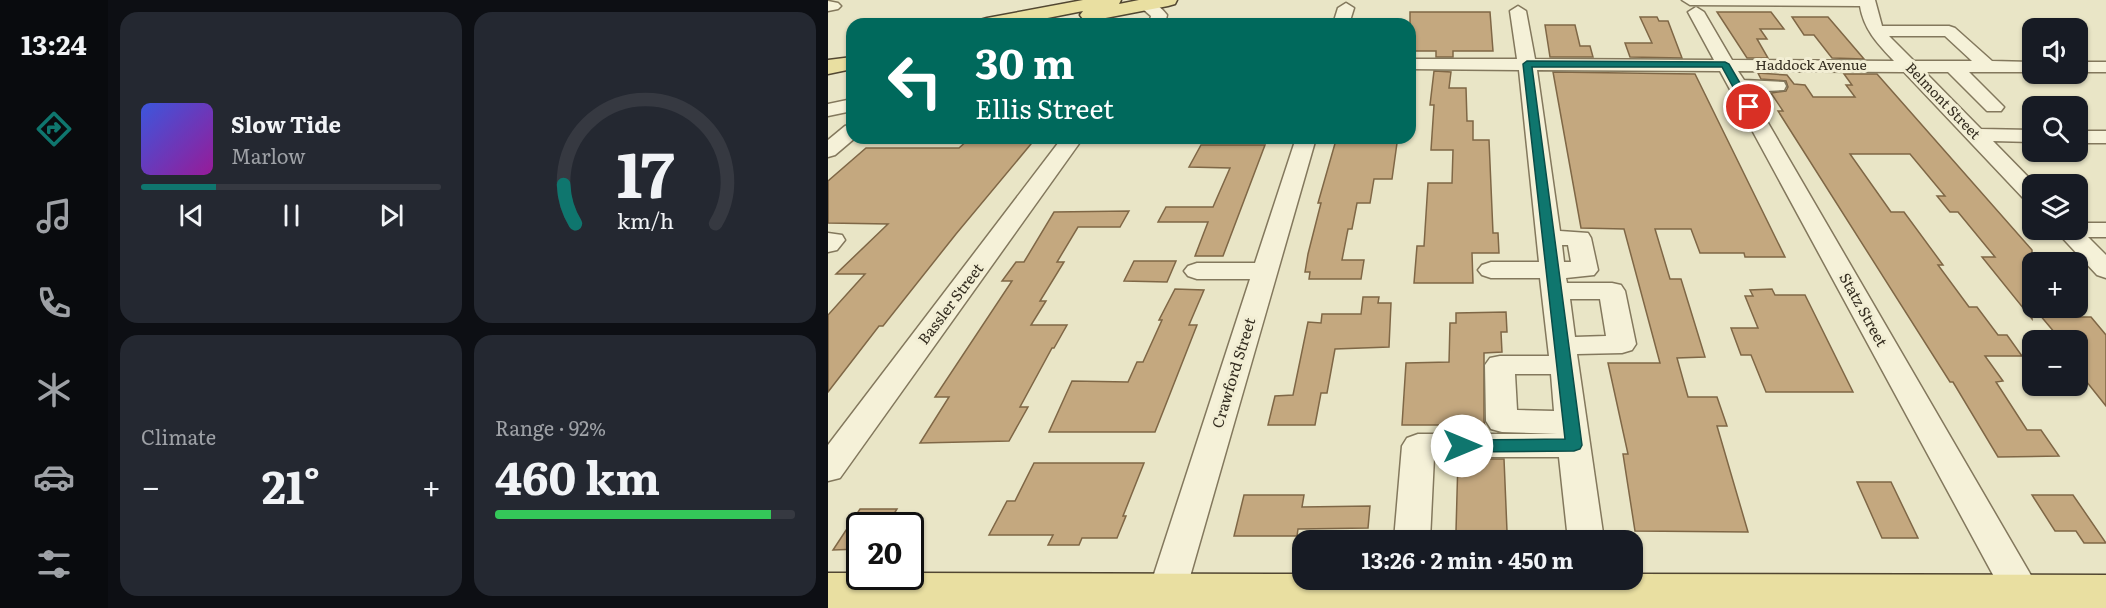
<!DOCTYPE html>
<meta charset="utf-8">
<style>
body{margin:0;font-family:Literata,serif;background:#242831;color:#f1f3f6;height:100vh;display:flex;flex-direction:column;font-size:22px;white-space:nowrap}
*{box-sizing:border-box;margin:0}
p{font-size:20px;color:#9ea1a6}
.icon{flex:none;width:33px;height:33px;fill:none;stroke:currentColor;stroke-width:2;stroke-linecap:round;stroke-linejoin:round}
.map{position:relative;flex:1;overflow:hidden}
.sheet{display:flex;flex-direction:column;gap:12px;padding:12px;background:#0d0f14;width:720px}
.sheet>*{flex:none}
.top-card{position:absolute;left:18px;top:18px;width:570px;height:126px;border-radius:18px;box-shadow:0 2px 4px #0004;background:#00695c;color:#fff;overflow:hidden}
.fabs{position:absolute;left:1194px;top:18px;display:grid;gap:12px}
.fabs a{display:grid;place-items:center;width:66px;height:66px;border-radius:12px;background:#171b24;box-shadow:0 2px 4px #0004;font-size:30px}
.speed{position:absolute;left:18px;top:512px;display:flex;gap:12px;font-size:30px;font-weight:700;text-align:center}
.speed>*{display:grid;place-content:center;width:78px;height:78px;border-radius:50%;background:#171b24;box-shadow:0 2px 4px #0004;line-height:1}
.speed .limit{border:3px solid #111;border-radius:9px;background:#fff;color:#111}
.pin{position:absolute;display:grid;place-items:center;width:51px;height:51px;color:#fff;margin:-26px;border:3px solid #fff;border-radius:50%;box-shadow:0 2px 6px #0007}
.me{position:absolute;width:66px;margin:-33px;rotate:90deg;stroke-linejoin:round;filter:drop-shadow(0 0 4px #0008)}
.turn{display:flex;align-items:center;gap:21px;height:126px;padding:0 30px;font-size:27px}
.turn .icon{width:78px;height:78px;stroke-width:2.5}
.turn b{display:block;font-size:42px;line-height:51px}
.big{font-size:45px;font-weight:700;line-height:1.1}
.sheet .widget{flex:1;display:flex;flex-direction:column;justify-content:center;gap:9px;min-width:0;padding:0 21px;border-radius:18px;background:#242831}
.sheet .dial{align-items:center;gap:0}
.dial svg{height:156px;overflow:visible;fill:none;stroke:#363941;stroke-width:7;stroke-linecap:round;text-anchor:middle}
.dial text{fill:#f1f3f6;stroke:none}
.song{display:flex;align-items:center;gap:18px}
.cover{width:72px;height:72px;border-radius:9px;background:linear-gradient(135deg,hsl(230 70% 55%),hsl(300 70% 35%))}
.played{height:6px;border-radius:3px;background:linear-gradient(90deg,#0f766e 25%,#363941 25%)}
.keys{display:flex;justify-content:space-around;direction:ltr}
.heat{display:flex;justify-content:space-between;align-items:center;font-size:33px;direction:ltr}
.charge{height:9px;border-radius:4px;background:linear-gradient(90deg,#34c759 92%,#363941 0)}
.sheet .tiles{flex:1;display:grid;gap:12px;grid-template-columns:repeat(2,1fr)}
.trip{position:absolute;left:464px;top:530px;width:351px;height:60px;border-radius:18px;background:#171b24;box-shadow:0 2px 4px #0004;font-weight:700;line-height:60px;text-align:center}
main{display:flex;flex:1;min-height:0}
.dock{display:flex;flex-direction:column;width:108px;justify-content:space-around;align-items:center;background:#090b0e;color:#9ea1a6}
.dock .icon{width:42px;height:42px}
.dock .active{color:#0f766e}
.dock b{font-size:27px;color:#f1f3f6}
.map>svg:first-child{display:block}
.building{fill:#c4a87f;stroke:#7f6746;stroke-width:1.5}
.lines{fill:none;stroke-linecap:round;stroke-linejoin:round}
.minor-casing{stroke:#83785d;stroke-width:3}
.major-casing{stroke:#514631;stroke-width:3}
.minor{fill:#f5f1d8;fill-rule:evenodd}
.major{fill:#e9dfa1;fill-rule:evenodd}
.route{fill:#0f766e;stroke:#0a4d48;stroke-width:1.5}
.labels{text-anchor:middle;stroke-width:6;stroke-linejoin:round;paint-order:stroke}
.far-street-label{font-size:14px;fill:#342d20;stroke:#f2eed4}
.street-label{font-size:15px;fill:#342d20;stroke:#f2eed4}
</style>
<main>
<nav class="dock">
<b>13:24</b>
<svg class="icon active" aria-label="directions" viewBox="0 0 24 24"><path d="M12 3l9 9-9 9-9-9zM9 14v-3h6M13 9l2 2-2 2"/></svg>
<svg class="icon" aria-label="music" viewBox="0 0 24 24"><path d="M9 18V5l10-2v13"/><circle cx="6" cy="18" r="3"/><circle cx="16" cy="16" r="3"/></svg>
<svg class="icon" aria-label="phone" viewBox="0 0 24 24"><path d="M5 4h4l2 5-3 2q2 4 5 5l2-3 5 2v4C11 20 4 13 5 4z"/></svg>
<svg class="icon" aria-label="climate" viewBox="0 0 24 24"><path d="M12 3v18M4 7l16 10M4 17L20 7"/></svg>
<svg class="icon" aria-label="car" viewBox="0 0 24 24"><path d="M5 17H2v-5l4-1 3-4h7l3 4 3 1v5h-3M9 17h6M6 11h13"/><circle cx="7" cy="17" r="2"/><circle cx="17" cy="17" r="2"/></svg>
<svg class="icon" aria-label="filters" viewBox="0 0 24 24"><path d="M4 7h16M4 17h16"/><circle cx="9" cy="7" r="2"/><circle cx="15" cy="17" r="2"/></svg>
</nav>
<section class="sheet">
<div class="tiles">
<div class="widget">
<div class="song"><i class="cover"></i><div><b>Slow Tide</b><p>Marlow</p></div></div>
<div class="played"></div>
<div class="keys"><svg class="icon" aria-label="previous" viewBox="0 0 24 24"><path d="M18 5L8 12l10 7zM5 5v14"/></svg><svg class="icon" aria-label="pause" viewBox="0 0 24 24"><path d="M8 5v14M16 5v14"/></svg><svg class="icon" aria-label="next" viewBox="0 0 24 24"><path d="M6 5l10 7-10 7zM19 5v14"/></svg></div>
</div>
<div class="widget dial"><svg viewBox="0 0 100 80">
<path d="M14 69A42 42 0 1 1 86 69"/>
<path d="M14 69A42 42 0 0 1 8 49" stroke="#0f766e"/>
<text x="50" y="56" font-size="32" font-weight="700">17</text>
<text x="50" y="72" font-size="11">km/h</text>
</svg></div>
<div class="widget"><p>Climate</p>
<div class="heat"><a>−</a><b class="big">21°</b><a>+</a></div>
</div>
<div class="widget"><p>Range · 92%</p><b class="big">460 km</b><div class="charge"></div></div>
</div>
</section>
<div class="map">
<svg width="1278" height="608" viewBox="0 0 1278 608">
<rect width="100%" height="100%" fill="#e9e5c6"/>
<!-- building -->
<path class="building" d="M 582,12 L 662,12 L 665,51 L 625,51 L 625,57 L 608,57 L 608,51 L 582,51 Z
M 889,12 L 943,12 L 956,29 L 932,29 L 939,39 L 929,39 L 940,58 L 919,58 Z
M 812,17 L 829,17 L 831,21 L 840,21 L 854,58 L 802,57 L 797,43 L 824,43 Z
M 964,17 L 1000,17 L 1036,59 L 1004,58 L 986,35 L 976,35 Z
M 717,25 L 747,25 L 752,46 L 762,46 L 765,57 L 722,57 Z
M 606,71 L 623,72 L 621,88 L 638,88 L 639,121 L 645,121 L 645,140 L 661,140 L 665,233 L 670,233 L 671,253 L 644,253 L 645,283 L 586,283 L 589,246 L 596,246 L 600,183 L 624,183 L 625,150 L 603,150 L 606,105 L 602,105 Z
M 725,72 L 867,74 L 957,257 L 917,257 L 916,253 L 872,253 L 863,229 L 827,229 L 842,279 L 853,279 L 877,357 L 849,358 L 860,397 L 889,397 L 899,426 L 889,426 L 920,532 L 807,531 L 795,454 L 800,454 L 780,363 L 832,363 L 796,229 L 753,228 Z
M 930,73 L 959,75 L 966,84 L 977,85 L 985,97 L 1027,97 L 1018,85 L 1024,85 L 1016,74 L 1049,74 L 1204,250 L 1204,319 L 1154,257 L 1167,257 L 1130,212 L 1122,212 L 1109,196 L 1117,196 L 1082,154 L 1022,154 L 1063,212 L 1076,212 L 1115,265 L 1110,265 L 1141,307 L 1149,307 L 1170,335 L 1179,335 L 1194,356 L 1157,356 L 1175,381 L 1168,382 L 1199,430 L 1213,430 L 1231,456 L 1170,457 L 1125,382 L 1122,382 L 950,111 L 955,111 L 943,93 L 958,91 L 960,87 L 958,81 L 933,79 Z
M 142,138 L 208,138 L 128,234 L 55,326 L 51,326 L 0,392 L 0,315 L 37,274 L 8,274 L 60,224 L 0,223 L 0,181 L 38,148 L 131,148 Z
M 508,140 L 561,140 L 561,143 L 569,143 L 564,179 L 546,179 L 542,203 L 529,203 L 524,229 L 520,229 L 514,260 L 536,260 L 533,279 L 481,279 L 482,272 L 477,272 L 480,254 L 493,203 L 490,203 Z
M 373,145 L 437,145 L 395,256 L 367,256 L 380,222 L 330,222 L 338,207 L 385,207 L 402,168 L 361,167 Z
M 301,211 L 292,227 L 250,227 L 229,262 L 236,262 L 212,301 L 218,301 L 203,325 L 239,325 L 226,348 L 224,348 L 192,407 L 200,407 L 181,441 L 92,443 L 121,397 L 107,397 L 184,281 L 174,281 L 188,262 L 196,262 L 226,212 Z
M 306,261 L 348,261 L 339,282 L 296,281 Z
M 347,289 L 376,290 L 361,325 L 369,325 L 327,432 L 221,432 L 244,381 L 300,382 L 309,362 L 315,362 L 334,320 L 331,320 Z
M 944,289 L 947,295 L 977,295 L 1025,392 L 938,392 L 923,355 L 913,355 L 903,328 L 930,328 L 917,296 L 925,296 L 922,290 Z
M 535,297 L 551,297 L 550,303 L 563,303 L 561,347 L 507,349 L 499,393 L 493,393 L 487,425 L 440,425 L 447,396 L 465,395 L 480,322 L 493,323 L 494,314 L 533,314 Z
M 1206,308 L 1239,308 L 1247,317 L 1263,317 L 1278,335 L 1278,406 L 1250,371 L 1250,339 L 1232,339 Z
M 678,312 L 679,332 L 673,332 L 674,352 L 656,353 L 656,421 L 658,432 L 630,432 L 630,425 L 574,425 L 578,363 L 621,362 L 622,323 L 628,323 L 628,313 Z
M 630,459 L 676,459 L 679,531 L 628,531 Z
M 206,463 L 316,463 L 295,516 L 298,516 L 289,538 L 254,538 L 251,545 L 220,545 L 225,535 L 161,535 L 179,501 L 187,501 Z
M 1029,482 L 1063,482 L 1090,538 L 1054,538 Z
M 416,495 L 476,495 L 474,507 L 542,506 L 540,528 L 470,529 L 469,536 L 406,536 Z
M 1204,495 L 1245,495 L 1278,543 L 1256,543 L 1248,531 L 1227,531 Z
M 32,509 L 69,509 L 59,525 L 32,525 L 32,549 L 5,550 Z"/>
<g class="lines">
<!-- minor casing -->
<g class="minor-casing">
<path id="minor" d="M 315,0 C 324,0 333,7 339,15 L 337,24 L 321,24 L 323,16 L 309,4 Z
M 854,0 L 1047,0 L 1054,26 L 1121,26 L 1127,28 L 1164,61 L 1204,62 L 1204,72 L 1141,72 L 1176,107 L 1173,111 L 1159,111 L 1120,72 L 1097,72 L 1153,129 L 1204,130 L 1204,142 L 1165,141 L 1207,184 L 1204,184 L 1204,201 L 1196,199 L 1076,72 L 910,71 L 916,80 L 956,82 L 958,86 L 956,90 L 922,92 L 1222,608 L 1183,608 L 892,71 L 709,70 L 732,231 L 760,233 L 763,238 L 770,270 L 766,275 L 738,278 L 739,283 L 784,283 L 793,285 L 797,291 L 808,344 L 804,350 L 794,353 L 749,354 L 776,540 L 740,540 L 731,457 L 606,457 L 602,540 L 566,540 L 574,446 L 579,438 L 590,434 L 729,434 L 674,432 L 663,429 L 658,421 L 657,365 L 662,358 L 672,356 L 721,356 L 712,278 L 663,278 L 654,275 L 650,270 L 654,265 L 663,262 L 711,262 L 691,70 L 582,69 L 582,59 L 689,59 L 682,11 L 690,6 L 698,11 L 707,59 L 886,60 L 860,12 L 868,7 L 876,12 L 904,60 L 1066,61 C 1050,44 1036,30 1032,6 L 862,5 ZM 1061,36 L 1117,36 L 1144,61 L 1086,61 ZM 734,245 L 740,245 L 743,262 L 736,262 ZM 742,299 L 772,299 L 778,336 L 747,337 ZM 687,374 L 723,374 L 726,411 L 689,410 Z
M 0,1 L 10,3 L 13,6 L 10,9 L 0,11 Z
M 518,3 L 526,8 L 521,24 L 505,24 L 510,8 Z
M 1250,62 L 1278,62 L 1278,72 L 1250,72 Z
M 24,99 L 24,111 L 0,116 L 0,104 Z
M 24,124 L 24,138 L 27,138 L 7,155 L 0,157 L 0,140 L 17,126 Z
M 1250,131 L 1278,131 L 1278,143 L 1250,143 Z
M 234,138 L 255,138 L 12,478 L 0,481 L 0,445 Z
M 468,138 L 488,138 L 353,608 L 315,608 L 422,279 L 369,279 L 360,276 L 356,271 L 360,266 L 369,263 L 427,263 Z
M 1250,223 L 1278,223 L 1278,237 L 1260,237 L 1278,255 L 1278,278 L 1269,275 L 1227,230 L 1250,230 Z
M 0,233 L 14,235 L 17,240 L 9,250 L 0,252 Z"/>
</g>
<!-- major casing -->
<g class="major-casing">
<path id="major" d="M 255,0 L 293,0 L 291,4 L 311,0 L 349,0 L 347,4 L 340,6 L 262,21 L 255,19 L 252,15 L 255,11 L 189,24 L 149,24 L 152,20 L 159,18 Z
M 24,57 L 24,69 L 0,74 L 0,60 Z
M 0,573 L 32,573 L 32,576 L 82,576 L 82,573 L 474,574 L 474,579 L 804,579 L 804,574 L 1278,575 L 1278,608 L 0,608 Z"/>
</g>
<!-- minor -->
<use href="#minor" class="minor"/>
<!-- major -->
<use href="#major" class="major"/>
</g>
<!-- route -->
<path class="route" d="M 699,61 L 897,62 L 901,64 L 926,107 L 917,109 L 894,67 L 704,67 L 754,445 L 752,449 L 746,451 L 634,452 L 629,450 L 626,446 L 629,442 L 634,440 L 737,439 L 695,64 Z"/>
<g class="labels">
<!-- far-street labels -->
<g class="far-street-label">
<text x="983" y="70">Haddock Avenue</text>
<text transform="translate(1115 101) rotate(46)" y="5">Belmont Street</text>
</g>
<!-- street labels -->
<g class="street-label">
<text transform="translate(123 304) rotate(-53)" y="5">Bassler Street</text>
<text transform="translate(1035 310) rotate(61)" y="5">Statz Street</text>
<text transform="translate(406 373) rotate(-73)" y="5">Crawford Street</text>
</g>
</g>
</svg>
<div class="fabs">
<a><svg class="icon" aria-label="sound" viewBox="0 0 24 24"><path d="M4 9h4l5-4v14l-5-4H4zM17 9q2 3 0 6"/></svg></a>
<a><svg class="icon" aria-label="search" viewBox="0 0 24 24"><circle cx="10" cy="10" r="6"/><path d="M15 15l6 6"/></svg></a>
<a><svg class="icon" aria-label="layers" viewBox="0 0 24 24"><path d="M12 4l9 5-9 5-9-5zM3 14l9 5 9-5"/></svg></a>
<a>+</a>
<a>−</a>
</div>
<div class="speed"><div class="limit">20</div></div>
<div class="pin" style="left:921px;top:107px;background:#d93025"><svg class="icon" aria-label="arrive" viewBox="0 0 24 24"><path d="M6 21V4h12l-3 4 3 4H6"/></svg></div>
<svg class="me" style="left:634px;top:446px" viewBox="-20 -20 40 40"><circle r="19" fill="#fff"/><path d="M0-13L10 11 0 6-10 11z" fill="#0f766e"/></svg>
<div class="trip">13:26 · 2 min · 450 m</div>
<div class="top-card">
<div class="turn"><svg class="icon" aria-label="left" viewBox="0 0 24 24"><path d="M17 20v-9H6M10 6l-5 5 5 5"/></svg><div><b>30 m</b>Ellis Street</div></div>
</div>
</div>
</main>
